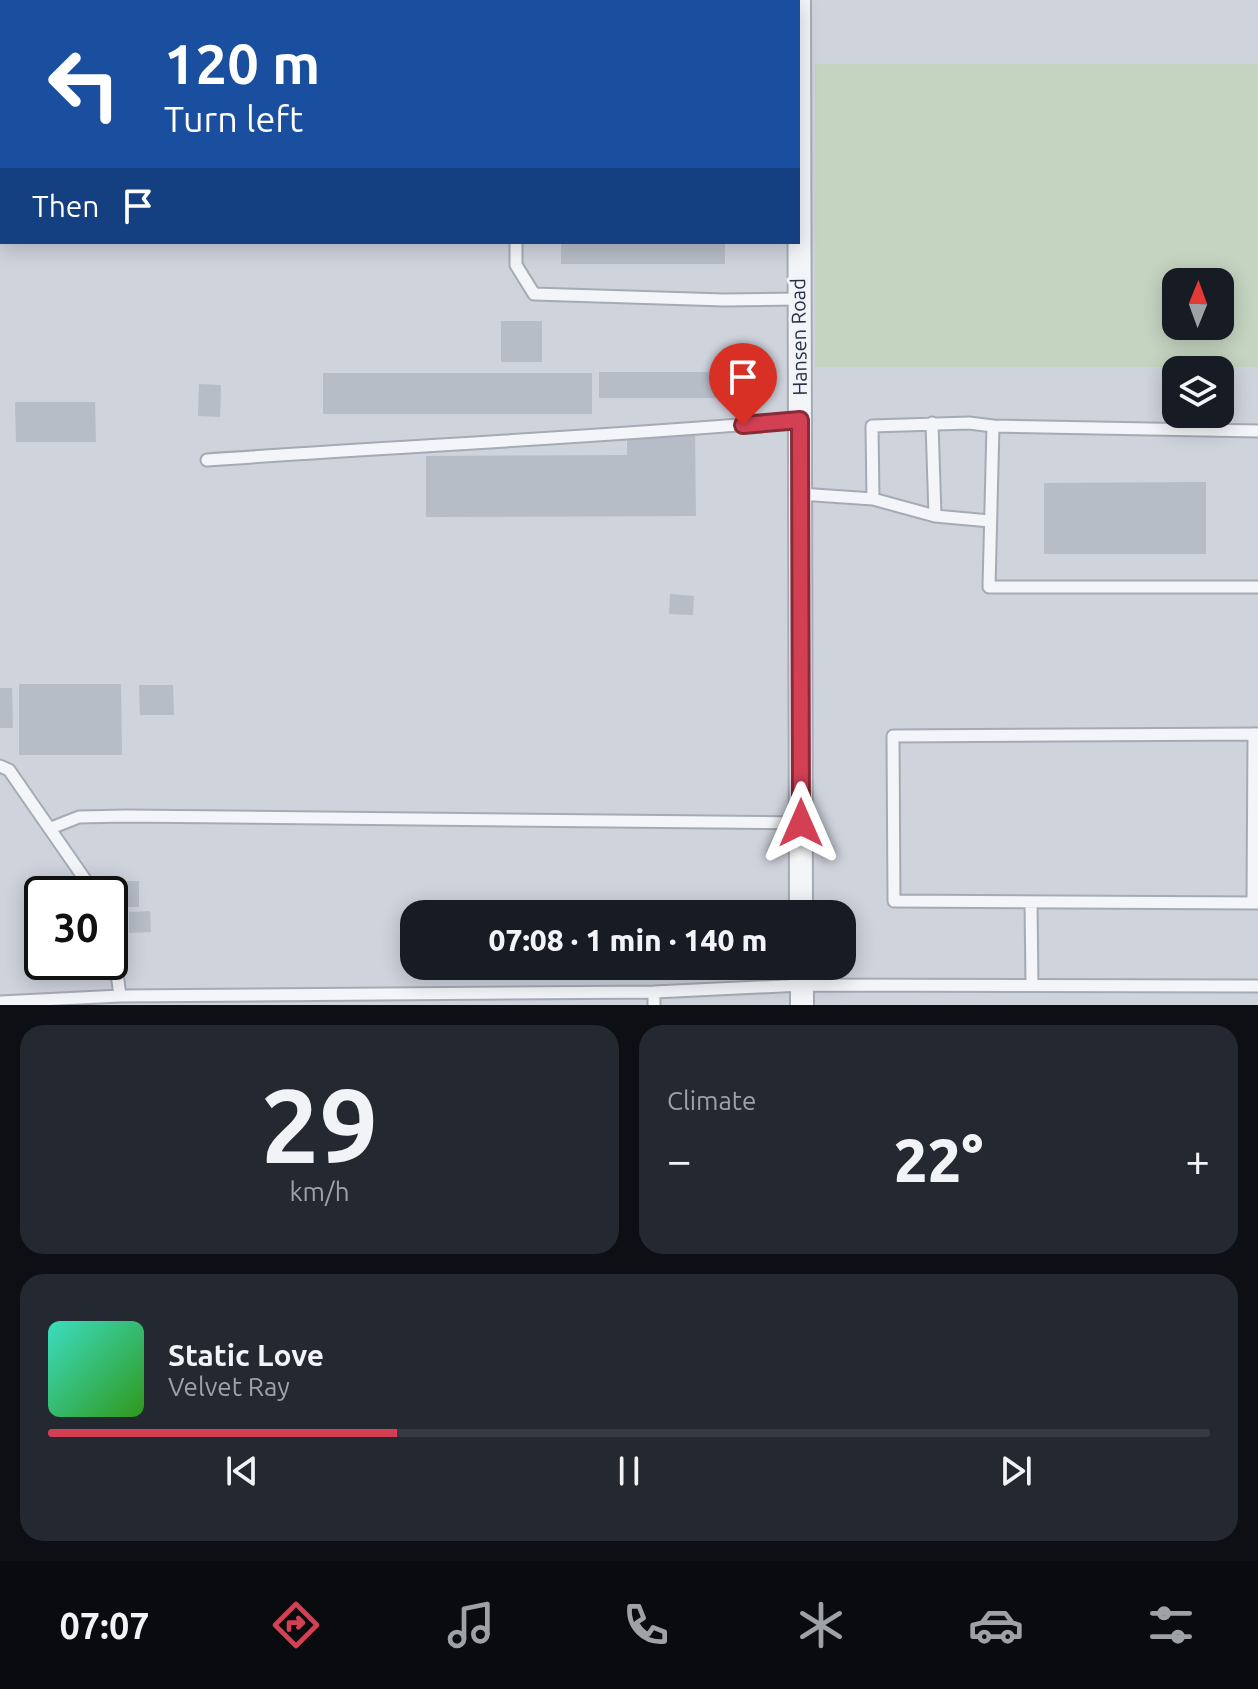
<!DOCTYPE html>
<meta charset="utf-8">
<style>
body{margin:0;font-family:Ubuntu,sans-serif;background:#242831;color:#f1f3f6;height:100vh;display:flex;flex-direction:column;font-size:30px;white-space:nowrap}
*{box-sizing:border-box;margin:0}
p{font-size:26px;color:#9ea1a6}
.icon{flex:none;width:44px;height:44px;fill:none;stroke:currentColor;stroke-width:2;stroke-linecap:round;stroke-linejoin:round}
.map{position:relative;height:1005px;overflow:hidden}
.drawer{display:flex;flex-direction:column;gap:20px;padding:20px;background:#0d0f14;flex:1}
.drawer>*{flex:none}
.hud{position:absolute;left:0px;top:0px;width:800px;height:244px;box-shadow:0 4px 20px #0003;background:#1a4fa0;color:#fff;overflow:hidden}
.needle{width:52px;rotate:1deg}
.controls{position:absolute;left:1162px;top:268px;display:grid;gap:16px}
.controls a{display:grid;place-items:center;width:72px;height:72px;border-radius:16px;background:#171b24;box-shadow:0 4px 20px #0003;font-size:40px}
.speed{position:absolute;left:24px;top:876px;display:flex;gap:16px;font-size:40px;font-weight:700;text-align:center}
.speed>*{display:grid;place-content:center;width:104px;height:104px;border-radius:50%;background:#171b24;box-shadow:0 4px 20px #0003;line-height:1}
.speed .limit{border:4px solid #111;border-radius:12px;background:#fff;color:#111}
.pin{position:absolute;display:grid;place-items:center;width:68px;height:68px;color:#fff;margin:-82px -34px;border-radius:50% 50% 50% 0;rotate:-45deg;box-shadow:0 0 8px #0007}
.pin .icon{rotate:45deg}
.me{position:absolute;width:88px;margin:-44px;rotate:0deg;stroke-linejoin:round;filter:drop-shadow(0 0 6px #0008)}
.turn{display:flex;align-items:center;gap:28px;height:168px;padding:0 32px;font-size:36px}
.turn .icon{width:104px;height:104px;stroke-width:2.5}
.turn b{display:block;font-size:56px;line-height:68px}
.then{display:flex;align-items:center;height:76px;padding:0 32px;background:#0003;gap:16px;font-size:30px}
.big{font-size:60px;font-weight:800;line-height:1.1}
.drawer .card{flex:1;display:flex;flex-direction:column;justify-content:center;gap:12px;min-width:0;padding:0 28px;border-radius:24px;background:#242831}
.drawer .dial{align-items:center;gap:0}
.dial b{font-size:104px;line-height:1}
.song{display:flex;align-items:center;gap:24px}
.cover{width:96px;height:96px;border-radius:12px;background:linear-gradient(135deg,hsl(170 70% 55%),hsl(110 70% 35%))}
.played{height:8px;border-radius:4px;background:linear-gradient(90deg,#d34054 30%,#363941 30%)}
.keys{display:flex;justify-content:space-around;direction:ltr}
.heat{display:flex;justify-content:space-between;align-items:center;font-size:44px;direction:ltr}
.drawer .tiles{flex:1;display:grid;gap:20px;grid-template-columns:1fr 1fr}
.card:last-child{grid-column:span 2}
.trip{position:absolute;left:400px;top:900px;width:456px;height:80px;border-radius:24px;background:#171b24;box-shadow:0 4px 20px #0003;font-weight:800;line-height:80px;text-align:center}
.tab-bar{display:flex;height:128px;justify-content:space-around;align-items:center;background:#090b0e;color:#9ea1a6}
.tab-bar .icon{width:56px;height:56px}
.tab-bar .on{color:#d34054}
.tab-bar b{font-size:36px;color:#f1f3f6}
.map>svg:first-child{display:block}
.built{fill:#ced3dc;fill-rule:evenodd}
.green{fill:#c5d4c1;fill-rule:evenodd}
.building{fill:#b7bdc7}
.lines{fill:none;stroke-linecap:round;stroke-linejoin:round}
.service-casing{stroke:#a5abb4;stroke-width:15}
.minor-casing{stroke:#a5abb4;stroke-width:26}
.service{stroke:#f3f5f8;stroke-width:11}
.minor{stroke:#f3f5f8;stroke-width:22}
.route-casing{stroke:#892a37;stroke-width:20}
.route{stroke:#d34054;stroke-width:14}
.labels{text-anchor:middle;stroke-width:6;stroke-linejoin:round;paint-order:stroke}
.street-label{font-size:20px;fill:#283142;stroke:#f0f3f7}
</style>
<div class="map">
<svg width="1258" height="1005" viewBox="0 0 1258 1005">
<rect width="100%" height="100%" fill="#e0e4ea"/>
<!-- built -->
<path class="built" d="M 0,0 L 1258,0 L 1258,1005 L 0,1005 ZM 2,2 L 798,2 L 798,242 L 2,242 ZM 1176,282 L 1220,282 L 1220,326 L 1176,326 ZM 1176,370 L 1220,370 L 1220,414 L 1176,414 ZM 42,894 L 110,894 L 110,962 L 42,962 ZM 414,914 L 842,914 L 842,966 L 414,966 Z"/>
<!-- green -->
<path class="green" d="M 815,64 L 1258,64 L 1258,367 L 815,367 ZM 1176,282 L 1220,282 L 1220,326 L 1176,326 Z"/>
<!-- building -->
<path class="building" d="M 561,242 L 725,242 L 725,264 L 561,264 Z
M 501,321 L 542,321 L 542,362 L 501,362 Z
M 599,372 L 744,372 L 744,398 L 599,398 Z
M 323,373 L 592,373 L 592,414 L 323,414 Z
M 199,384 L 221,385 L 220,417 L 198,416 Z
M 15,402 L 95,402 L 96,442 L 16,442 Z
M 627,435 L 695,435 L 696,516 L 426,517 L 426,456 L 627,455 Z
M 1206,482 L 1206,554 L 1044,554 L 1044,483 Z
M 670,594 L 694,596 L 693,615 L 669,614 Z
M 19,684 L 121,684 L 122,755 L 19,755 Z
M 139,685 L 173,685 L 174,715 L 140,715 Z
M 0,688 L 12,688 L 13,728 L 0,728 Z
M 120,881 L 139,881 L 139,907 L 119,907 Z
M 150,911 L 151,932 L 129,933 L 129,912 Z"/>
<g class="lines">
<!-- service casing -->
<g class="service-casing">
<path id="service" d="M 516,242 L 516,265 L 534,294 L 724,300 L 799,299
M 932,423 L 935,516
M 1258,431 L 993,426 L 989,587 L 1258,587
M 207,460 C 404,446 603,437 800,420
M 800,494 L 873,499 L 935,516 L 990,521
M 873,499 L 872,426 L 969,423 L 993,426
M 1258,734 L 893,736 L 894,901 L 1258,903
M 0,766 L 9,770 L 95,894
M 51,828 L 79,817 L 126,816 L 801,823
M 1031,902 L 1032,985
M 1253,903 L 1254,734
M 110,921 L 120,996
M 0,1002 L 120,996 L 654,992 L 802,985 L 1258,986
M 654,1005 L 654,992"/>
</g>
<!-- minor casing -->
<g class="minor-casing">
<path id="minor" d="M 799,0 L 801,914
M 802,966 L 802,1005"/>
</g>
<!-- service -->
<use href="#service" class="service"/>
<!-- minor -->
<use href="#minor" class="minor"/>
</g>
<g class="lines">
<!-- route casing -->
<g class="route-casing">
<path id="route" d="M 743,425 L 800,420 L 801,823"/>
</g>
<!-- route -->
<use href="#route" class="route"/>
</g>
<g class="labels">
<!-- street labels -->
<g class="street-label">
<text transform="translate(799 337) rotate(-91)" y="7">Hansen Road</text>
</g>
</g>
</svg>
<div class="controls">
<a><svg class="needle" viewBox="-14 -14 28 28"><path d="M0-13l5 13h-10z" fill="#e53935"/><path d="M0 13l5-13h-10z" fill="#9ea1a6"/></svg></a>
<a><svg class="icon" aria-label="layers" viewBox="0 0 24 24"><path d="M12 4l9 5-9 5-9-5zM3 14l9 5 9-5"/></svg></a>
</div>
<div class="speed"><div class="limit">30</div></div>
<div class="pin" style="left:743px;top:425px;background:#d93025"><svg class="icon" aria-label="arrive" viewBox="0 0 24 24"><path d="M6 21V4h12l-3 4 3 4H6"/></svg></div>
<svg class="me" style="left:801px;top:823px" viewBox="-20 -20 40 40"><path d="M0-17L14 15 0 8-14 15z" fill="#d34054" stroke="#fff" stroke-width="4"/></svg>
<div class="trip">07:08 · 1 min · 140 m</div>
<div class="hud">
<div class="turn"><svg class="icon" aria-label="left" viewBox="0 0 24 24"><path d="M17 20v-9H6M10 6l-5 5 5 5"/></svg><div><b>120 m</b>Turn left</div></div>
<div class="then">Then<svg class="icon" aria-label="arrive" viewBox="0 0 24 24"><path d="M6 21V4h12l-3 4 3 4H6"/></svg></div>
</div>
</div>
<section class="drawer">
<div class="tiles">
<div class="card dial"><b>29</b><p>km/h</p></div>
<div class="card"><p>Climate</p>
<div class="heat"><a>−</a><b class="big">22°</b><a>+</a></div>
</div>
<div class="card">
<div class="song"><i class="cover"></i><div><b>Static Love</b><p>Velvet Ray</p></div></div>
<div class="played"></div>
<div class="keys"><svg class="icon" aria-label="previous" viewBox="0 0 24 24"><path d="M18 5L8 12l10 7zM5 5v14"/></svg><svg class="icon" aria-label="pause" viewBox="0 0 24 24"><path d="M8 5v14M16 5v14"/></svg><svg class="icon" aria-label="next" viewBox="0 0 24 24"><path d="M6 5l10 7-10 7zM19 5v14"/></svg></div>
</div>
</div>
</section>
<nav class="tab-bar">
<b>07:07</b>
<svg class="icon on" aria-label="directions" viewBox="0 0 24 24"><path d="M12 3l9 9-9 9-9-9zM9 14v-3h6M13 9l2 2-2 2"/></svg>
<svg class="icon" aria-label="music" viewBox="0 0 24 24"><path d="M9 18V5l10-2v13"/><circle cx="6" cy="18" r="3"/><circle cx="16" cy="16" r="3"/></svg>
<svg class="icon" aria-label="phone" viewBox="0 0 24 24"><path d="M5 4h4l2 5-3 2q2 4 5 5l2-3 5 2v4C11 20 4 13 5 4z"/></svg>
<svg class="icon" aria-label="climate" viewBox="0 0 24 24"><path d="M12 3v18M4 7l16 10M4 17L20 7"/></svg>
<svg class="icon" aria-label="car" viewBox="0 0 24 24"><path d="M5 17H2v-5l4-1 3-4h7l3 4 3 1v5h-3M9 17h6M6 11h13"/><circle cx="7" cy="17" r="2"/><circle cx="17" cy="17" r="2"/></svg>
<svg class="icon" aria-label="filters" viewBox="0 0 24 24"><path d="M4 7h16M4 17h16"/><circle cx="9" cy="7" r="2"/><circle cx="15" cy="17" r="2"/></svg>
</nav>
